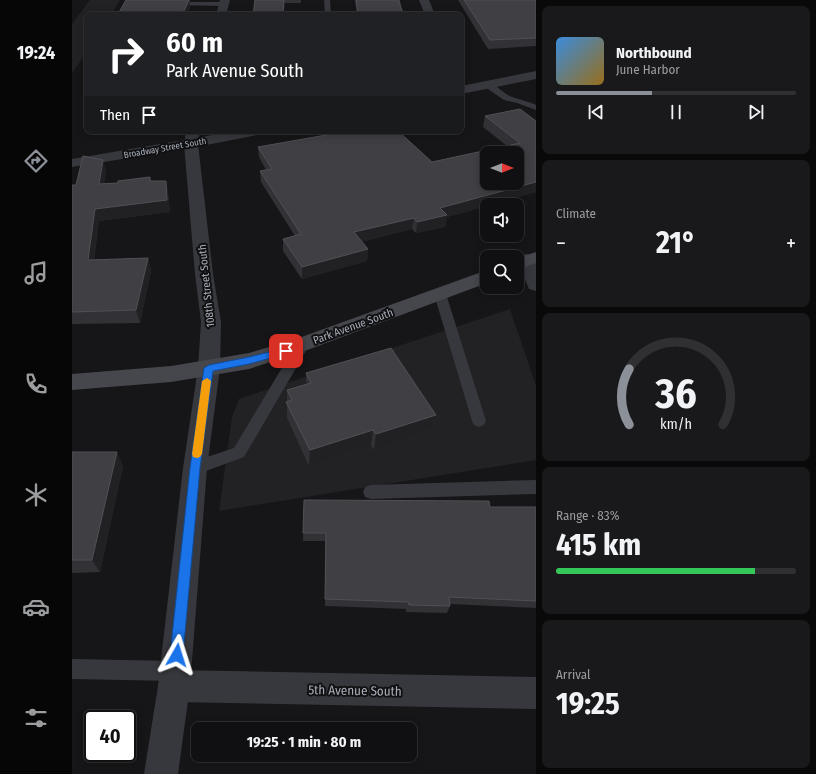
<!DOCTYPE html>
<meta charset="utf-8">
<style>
body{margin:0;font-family:"Fira Sans Condensed",sans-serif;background:#19191b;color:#f1f3f6;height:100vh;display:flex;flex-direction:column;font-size:15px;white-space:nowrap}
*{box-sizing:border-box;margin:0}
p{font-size:13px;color:#9c9d9f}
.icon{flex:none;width:22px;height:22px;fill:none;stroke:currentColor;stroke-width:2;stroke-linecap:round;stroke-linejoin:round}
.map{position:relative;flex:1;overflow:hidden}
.panel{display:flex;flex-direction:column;gap:6px;padding:6px;background:#09090a;width:280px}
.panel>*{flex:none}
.top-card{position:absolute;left:12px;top:12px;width:380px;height:122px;border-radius:8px;box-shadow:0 2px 10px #0003,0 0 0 1px #303032;background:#202124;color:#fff;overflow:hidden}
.needle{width:26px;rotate:90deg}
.fabs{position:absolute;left:408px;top:146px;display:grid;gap:8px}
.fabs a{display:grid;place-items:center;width:44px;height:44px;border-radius:8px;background:#101012;box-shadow:0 2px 10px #0003,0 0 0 1px #303032;font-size:20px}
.speed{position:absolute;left:12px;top:710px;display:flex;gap:8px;font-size:20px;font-weight:700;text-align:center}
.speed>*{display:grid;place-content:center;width:52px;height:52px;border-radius:50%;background:#101012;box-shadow:0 2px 10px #0003,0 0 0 1px #303032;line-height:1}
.speed .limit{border:2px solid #111;border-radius:6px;background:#fff;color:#111}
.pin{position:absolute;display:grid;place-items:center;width:34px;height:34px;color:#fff;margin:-17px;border-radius:8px;box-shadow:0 2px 6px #0006}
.me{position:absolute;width:44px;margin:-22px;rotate:6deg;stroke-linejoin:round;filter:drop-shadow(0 0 3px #0008)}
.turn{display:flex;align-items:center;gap:14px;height:84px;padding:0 16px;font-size:18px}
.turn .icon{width:52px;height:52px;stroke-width:2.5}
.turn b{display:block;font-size:28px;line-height:34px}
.then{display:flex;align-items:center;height:38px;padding:0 16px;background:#0003;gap:8px;font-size:15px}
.big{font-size:30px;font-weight:700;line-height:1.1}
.panel .widget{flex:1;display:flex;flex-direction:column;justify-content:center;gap:6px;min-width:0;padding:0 14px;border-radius:8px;background:#19191b}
.panel .dial{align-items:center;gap:0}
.dial svg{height:104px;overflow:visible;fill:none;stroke:#303032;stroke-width:7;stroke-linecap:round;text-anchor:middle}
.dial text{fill:#f1f3f6;stroke:none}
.song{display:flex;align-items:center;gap:12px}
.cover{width:48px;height:48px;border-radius:6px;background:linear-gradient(135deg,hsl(210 70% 55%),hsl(40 70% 35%))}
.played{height:4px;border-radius:2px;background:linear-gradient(90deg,#8c9099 40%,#303032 40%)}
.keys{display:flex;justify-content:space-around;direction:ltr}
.heat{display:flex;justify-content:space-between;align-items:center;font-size:22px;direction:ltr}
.charge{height:6px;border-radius:3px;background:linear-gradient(90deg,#34c759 83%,#303032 0)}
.trip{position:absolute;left:119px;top:722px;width:226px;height:40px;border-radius:8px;background:#101012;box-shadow:0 2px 10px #0003,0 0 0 1px #303032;font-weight:700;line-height:40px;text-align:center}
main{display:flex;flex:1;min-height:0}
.tabs{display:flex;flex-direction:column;width:72px;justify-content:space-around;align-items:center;background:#060607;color:#9c9d9f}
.tabs .icon{width:28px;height:28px}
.tabs .active{color:#8c9099}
.tabs b{font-size:18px;color:#f1f3f6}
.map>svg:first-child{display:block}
.built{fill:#222225}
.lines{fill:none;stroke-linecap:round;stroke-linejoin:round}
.service{fill:#37383d;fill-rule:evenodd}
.minor{fill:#37383d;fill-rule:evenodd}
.tertiary{fill:#37383d;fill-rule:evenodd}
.secondary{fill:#45474d;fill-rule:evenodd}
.wall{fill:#323236}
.shaded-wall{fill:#212124}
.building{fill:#3f3f44;stroke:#4f5156;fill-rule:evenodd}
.route{fill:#1a73e8;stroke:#114b97}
.slow{fill:#f59e0b}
.labels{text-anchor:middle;stroke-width:4;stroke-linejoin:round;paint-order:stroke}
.far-street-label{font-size:9px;fill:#a8adb8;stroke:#111113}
.street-label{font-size:11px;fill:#a8adb8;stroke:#111113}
.near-street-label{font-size:13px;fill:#a8adb8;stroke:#111113}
</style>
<main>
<nav class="tabs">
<b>19:24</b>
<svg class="icon active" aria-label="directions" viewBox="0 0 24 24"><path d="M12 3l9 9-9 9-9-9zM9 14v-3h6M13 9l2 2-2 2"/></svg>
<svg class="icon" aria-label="music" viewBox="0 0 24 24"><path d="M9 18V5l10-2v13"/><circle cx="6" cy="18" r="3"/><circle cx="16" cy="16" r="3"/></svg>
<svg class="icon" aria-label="phone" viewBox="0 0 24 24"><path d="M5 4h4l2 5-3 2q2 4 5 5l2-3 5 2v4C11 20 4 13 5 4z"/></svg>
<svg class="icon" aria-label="climate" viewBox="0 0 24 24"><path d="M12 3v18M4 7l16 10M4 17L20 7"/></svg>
<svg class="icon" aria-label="car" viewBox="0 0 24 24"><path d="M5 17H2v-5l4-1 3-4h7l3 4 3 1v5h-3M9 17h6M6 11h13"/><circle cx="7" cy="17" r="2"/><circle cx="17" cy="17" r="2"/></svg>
<svg class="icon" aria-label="filters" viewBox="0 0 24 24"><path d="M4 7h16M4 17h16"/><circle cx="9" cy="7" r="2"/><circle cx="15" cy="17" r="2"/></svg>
</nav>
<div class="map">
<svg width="464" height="774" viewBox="0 0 464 774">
<rect width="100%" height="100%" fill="#161618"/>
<!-- built -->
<path class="built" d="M 18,0 L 48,0 L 39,15 L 15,15 L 15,52 L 0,73 L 0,24 Z
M 438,309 L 464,386 L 464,460 L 147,511 L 160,417 L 167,399 Z"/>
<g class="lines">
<!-- service -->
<path class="service" d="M 252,0 L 258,0 L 259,15 L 253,15 Z
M 100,2 L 151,2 L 154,4 L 151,6 L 98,5 L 97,4 Z
M 413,83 C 421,82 429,91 436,95 C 443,99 456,101 464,105 L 464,110 L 445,103 L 432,100 L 413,87 Z
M 368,290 L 372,291 L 374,294 L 414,421 L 412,425 L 407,427 L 402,425 L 400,421 L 362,294 L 364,291 Z
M 231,339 L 236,341 L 238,344 L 172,457 L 123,475 L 117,473 L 115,468 L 117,463 L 162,448 L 226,341 Z
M 464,480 L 464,494 L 299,499 L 293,497 L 291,492 L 293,487 L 299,485 Z
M 0,659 L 103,661 L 110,664 L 113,671 L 110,678 L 103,681 L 0,679 Z"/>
<!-- minor -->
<path class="minor" d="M 347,0 L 357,0 L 363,15 L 353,15 Z
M 464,71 L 464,79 L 389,94 L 389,86 Z
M 164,131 L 192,131 L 190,134 L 185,135 L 119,148 L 0,167 L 0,159 Z
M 454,254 L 460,256 L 464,262 L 464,291 L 457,289 L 445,260 L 448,256 Z
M 102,670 L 464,677 L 464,709 L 102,702 L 91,697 L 86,686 L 91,675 Z"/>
<!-- tertiary -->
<path class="tertiary" d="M 148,0 L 158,0 L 154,15 L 144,15 Z
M 114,131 L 128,131 L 126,144 L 141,274 L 149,322 L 148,368 L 135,468 L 118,686 L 106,774 L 72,774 L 86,686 L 111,468 L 126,368 L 129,322 L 123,274 L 112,144 Z"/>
<!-- secondary -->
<path class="secondary" d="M 464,252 L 464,263 L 445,270 L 445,258 Z
M 415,270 L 415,283 L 238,349 L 177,369 L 99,382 L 0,390 L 0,374 L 99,366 L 177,353 L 224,339 Z"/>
</g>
<!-- wall -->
<path class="wall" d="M 54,0 L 121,0 L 118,0 L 118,7 L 115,15 L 46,15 L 46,14 Z
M 183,0 L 229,0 L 229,3 L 213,3 Z
M 283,0 L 327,0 L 329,8 L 332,15 L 285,15 Z
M 386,0 L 464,0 L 464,46 L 416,49 Z
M 448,109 L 464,192 L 418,205 L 415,205 L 415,206 L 375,217 L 373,227 L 344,233 L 340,229 L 289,242 L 296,249 L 295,261 L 230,279 L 211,251 L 211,239 L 223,236 L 189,182 L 188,171 L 194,170 L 187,157 L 186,147 L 360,162 L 435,146 L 411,127 L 413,116 Z
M 34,171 L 32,183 L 46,183 L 78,177 L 79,181 L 94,181 L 96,193 L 98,212 L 27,221 L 22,260 L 76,258 L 79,271 L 68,323 L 0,324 L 0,185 L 4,185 Z
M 234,373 L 364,415 L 359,430 L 302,450 L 299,445 L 237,466 L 215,418 L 215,390 L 234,384 Z
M 0,452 L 51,466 L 28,572 L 0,573 Z
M 232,500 L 418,507 L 464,507 L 464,608 L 378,604 L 378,606 L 375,613 L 334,612 L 334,609 L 253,606 L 253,541 L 231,541 Z"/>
<!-- shaded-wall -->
<path class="shaded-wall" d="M 117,0 L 118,7 L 115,15 L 110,15 Z
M 212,0 L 213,3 L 212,15 L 211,15 Z
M 31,160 L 34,171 L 31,196 L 27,184 Z
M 94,181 L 96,193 L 98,212 L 27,221 L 20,272 L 16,260 L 23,209 Z
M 464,182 L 464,192 L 418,205 L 415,205 L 415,206 L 375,217 L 373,227 L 344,233 L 345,222 L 368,208 Z
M 342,218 L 340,229 L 281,244 L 282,232 Z
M 296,249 L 295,261 L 230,279 L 230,267 Z
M 76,258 L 79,271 L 68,323 L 64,310 Z
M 364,415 L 359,430 L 302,450 L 304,434 Z
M 301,430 L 299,445 L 237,466 L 238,450 Z
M 45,452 L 51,466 L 28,572 L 20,560 Z"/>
<!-- building -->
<path class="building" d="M 54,0 L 117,0 L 110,15 L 85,15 L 86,13 L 46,14 Z
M 183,0 L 212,0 L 211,15 L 181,15 Z
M 284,0 L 327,0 L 329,8 L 332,15 L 286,15 Z
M 392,0 L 464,0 L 464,38 L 418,40 Z
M 448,109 L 464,121 L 464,182 L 368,208 L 375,215 L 345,222 L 342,218 L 282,232 L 296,249 L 230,267 L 211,239 L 229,234 L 188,171 L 200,169 L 186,147 L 277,131 L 326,131 L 360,162 L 448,143 L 413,116 ZM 415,153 L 445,153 L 445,183 L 415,183 Z
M 11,156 L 31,160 L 27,184 L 46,183 L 46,181 L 78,177 L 78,181 L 94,181 L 95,200 L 23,209 L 16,260 L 76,258 L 64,310 L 0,312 L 0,185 L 4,185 Z
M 319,348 L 364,415 L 304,434 L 301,430 L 238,450 L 214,402 L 220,400 L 215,390 L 239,383 L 234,373 Z
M 0,452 L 45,452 L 20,560 L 0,560 Z
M 232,500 L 417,501 L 418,507 L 464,507 L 464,601 L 377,597 L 378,606 L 337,605 L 336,602 L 253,599 L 254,533 L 231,533 Z"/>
<!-- route -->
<path class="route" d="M 214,348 L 218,351 L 217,353 L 177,364 L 141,371 L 128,468 L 111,655 L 109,660 L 105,662 L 100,660 L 98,655 L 118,468 L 132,368 L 137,365 L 177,357 Z"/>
<!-- slow -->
<path class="slow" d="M 135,378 L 139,381 L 130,454 L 128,457 L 125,458 L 121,457 L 120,454 L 130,381 Z"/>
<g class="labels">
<!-- far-street labels -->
<g class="far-street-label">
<text transform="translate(93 148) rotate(-10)" y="3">Broadway Street South</text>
</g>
<!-- street labels -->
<g class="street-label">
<text transform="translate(134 286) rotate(-96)" y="4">108th Street South</text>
<text transform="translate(281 326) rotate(-20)" y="4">Park Avenue South</text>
</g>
<!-- near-street labels -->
<g class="near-street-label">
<text transform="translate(283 690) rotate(1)" y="5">5th Avenue South</text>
</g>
</g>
</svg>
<div class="fabs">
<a><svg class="needle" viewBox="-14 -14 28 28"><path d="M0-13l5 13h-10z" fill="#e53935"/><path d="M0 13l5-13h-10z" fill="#9c9d9f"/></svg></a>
<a><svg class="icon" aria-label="sound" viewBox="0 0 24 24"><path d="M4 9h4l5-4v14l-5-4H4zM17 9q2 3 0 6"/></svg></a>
<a><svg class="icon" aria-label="search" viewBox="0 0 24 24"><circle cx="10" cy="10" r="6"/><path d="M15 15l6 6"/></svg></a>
</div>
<div class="speed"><div class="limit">40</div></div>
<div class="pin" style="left:214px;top:351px;background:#d93025"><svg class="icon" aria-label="arrive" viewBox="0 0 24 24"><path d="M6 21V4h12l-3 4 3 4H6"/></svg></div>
<svg class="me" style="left:105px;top:655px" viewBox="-20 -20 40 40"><path d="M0-17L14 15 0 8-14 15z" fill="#1a73e8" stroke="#fff" stroke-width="4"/></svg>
<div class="trip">19:25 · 1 min · 80 m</div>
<div class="top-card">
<div class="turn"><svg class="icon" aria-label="right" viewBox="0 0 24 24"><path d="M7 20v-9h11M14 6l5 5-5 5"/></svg><div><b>60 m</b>Park Avenue South</div></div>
<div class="then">Then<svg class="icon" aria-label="arrive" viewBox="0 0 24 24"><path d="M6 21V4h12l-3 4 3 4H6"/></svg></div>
</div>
</div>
<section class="panel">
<div class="widget">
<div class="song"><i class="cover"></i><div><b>Northbound</b><p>June Harbor</p></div></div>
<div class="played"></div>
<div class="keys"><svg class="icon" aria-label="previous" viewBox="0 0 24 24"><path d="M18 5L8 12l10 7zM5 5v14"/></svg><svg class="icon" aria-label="pause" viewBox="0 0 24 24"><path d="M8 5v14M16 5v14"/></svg><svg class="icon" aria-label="next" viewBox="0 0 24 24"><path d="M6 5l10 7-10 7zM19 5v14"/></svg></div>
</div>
<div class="widget"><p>Climate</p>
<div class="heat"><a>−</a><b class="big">21°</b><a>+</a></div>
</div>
<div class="widget dial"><svg viewBox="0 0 100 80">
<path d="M14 69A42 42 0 1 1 86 69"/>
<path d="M14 69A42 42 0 0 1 14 26" stroke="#8c9099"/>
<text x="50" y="56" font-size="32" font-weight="700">36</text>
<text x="50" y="72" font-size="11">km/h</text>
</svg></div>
<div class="widget"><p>Range · 83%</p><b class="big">415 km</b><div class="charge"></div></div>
<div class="widget"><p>Arrival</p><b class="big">19:25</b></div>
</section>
</main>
